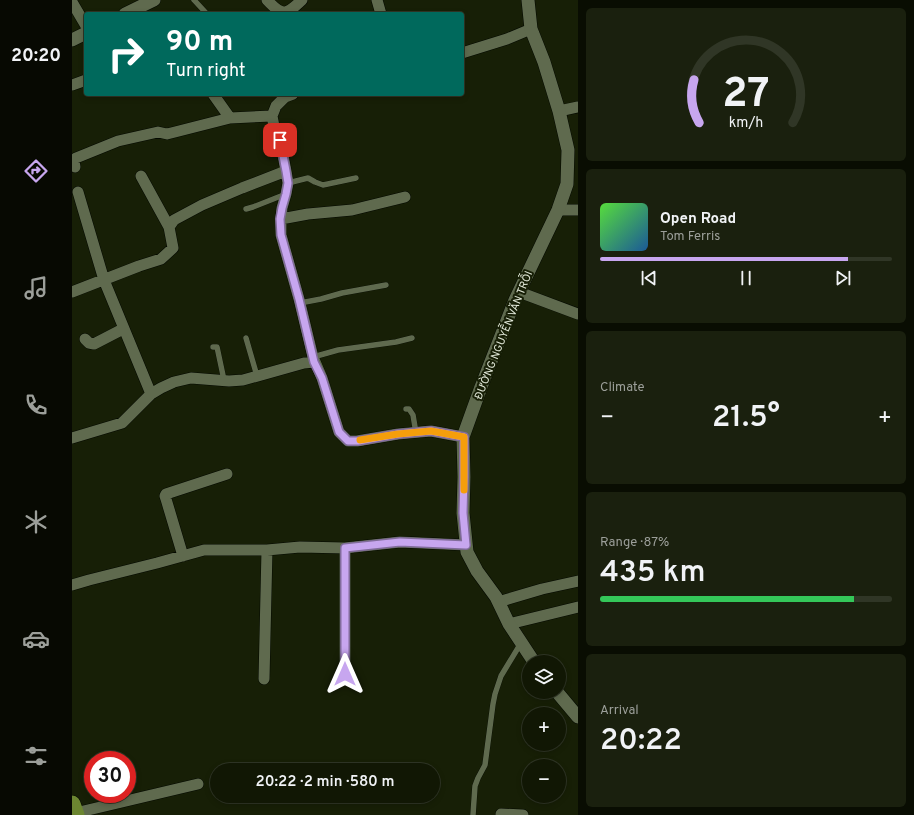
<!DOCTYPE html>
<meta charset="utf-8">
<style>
body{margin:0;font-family:Overpass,sans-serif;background:#1a200e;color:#f1f3f6;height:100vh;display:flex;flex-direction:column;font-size:15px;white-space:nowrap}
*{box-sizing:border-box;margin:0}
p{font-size:13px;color:#9c9f9a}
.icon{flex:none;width:22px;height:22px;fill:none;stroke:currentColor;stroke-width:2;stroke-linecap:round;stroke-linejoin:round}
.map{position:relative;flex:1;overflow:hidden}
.side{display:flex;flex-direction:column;gap:8px;padding:8px;background:#090d02;width:336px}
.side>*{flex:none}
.banner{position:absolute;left:12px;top:12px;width:380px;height:84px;border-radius:4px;box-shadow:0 2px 6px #0003,0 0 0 1px #303626;background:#00695c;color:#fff;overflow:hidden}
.fabs{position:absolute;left:450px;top:655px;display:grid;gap:8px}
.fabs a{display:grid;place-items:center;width:44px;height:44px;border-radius:50%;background:#111704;box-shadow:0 2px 6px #0003,0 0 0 1px #303626;font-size:20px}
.speed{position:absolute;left:12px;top:751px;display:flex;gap:8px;font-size:20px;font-weight:700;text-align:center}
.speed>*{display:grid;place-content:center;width:52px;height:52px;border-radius:50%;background:#111704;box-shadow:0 2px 6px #0003,0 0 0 1px #303626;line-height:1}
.speed .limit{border:6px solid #d22;background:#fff;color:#111}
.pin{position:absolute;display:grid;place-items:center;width:34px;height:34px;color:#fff;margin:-17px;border-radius:8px;box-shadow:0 2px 6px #0006}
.me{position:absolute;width:44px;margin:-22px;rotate:0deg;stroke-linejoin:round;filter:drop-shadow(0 0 3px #0008)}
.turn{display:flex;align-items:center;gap:14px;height:84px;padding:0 16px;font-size:18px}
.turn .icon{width:52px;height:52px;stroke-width:2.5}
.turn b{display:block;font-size:28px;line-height:34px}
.big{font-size:30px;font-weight:600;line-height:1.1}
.side .card{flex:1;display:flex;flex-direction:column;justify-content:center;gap:6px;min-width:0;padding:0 14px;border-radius:6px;background:#1a200e}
.side .dial{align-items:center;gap:0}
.dial svg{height:104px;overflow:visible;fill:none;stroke:#303626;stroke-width:7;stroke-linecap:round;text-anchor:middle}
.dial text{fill:#f1f3f6;stroke:none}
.song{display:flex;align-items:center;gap:12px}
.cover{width:48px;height:48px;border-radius:6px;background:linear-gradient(135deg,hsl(110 70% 55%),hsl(210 70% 35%))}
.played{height:4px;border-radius:2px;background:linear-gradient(90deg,#c7a6ef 85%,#303626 85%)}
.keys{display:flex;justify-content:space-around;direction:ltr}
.heat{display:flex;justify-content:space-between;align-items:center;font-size:22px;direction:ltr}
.charge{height:6px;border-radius:3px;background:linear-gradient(90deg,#34c759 87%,#303626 0)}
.trip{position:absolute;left:138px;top:763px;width:230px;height:40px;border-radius:20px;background:#111704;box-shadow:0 2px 6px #0003,0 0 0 1px #303626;font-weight:600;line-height:40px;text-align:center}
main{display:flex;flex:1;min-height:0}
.dock{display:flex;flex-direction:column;width:72px;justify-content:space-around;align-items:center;background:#070902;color:#9c9f9a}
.dock .icon{width:28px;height:28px}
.dock .selected{color:#c7a6ef}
.dock b{font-size:18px;color:#f1f3f6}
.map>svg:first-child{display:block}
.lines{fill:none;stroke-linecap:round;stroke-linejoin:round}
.service-casing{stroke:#040900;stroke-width:6}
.minor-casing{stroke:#040900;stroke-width:12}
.tertiary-casing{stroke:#040900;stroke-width:14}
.primary-casing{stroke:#040900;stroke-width:18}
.service{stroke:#5f6a4e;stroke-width:5.5}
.minor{stroke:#5f6a4e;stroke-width:11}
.tertiary{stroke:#5f6a4e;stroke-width:13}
.primary{stroke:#6c8631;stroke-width:17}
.route-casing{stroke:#816c9b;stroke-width:10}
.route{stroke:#c7a6ef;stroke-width:7}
.slow{stroke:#f59e0b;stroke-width:7}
.labels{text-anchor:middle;stroke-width:4;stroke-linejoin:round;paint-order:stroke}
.street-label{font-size:11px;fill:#e0e7d7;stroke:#171f06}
</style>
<main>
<nav class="dock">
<b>20:20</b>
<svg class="icon selected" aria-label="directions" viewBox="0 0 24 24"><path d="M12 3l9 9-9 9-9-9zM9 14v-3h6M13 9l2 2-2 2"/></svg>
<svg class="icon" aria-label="music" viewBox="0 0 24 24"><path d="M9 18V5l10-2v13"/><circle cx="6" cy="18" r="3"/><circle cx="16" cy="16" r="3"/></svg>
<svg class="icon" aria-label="phone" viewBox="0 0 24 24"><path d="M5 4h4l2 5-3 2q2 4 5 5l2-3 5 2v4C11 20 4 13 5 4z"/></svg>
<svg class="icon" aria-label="climate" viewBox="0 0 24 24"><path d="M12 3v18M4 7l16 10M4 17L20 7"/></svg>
<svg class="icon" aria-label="car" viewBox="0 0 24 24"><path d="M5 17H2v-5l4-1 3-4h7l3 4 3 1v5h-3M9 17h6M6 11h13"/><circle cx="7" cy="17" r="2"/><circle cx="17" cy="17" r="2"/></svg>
<svg class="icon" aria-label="filters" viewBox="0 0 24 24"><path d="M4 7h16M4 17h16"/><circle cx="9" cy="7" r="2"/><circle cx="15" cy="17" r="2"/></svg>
</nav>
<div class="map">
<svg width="506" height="815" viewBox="0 0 506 815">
<rect width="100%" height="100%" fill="#171f06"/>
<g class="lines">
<!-- service casing -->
<g class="service-casing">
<path id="service" d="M 122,0 L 135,14
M 216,183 L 236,178 L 243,182 L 251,185 L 284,178
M 174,209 L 181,207 L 214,194
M 228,303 L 249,299 L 270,293 L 314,285
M 174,338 L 185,376
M 141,347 L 145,347 L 152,380
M 241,357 L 266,350 L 324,342 L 340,338
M 334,409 L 337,409 L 341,415 L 344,433
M 401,815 L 403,786 L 406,778 L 413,765 L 421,704 L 423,694 L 429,676 L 449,643"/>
</g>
<!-- minor casing -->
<g class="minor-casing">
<path id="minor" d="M 195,0 C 211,17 214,15 230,0
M 305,0 L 309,14
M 0,2 L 14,26
M 390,53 L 435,39 L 459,29
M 0,85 L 14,80
M 141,94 L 158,118 L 200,116
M 221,94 L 213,97 L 204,106 L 200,116 L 202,126 L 208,140 L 214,171 L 216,183 L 214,194 L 210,208 L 209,219 L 209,235 L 227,299 L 241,357 L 250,378 L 267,432 L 276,441 L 285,441 L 326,434 L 359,431 L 391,437
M 487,111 L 506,107
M 3,167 L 2,161 L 4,158 L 46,141 L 86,132 L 95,134 L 103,132 L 158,118
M 69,176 L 97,227
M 6,192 L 32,280 L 79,394
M 486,210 L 506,210
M 209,219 L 236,214 L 280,210 L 333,197
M 0,292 L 67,266 L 89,259 L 101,248 L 97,227 L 102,220 L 130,205 L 170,188 L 214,171
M 447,292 L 506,314
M 13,339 L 17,343 L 22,344 L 51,329
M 0,438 L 50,423 L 79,394 L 89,388 L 102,382 L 119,378 L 157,381 L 171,380 L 232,363 L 242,362
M 111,556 L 94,499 L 93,496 L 94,494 L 155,474
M 0,585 L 17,580 L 85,563 L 132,550 L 195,550 L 228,547 L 273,548 L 328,542 L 394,545
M 426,602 L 470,589 L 506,581
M 437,624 L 506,607
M 273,673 L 273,548
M 192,679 L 195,550
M 3,813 L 126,784
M 429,814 L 451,815"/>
</g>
<!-- tertiary casing -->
<g class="tertiary-casing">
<path id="tertiary" d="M 456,0 L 459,29 L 472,62 L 487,111 L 496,150 L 495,184 L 486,210 L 443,300 L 409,387 L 391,437 L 392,477 L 391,513 L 395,552 L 405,571 L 424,597 L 437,624 L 462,662
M 53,14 L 82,0
M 0,40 L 14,33
M 485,692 L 506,717"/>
</g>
<!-- primary casing -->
<g class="primary-casing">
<path id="primary" d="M 0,804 L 4,815"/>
</g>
<!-- service -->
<use href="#service" class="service"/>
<!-- minor -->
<use href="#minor" class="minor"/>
<!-- tertiary -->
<use href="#tertiary" class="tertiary"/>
<!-- primary -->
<use href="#primary" class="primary"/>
</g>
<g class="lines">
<!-- route casing -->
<g class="route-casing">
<path id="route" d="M 208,140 L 214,171 L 216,183 L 214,194 L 210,208 L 208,219 L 209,235 L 227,299 L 242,362 L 250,378 L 267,432 L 276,441 L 286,441 L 326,434 L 359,431 L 392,437 L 392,477 L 391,513 L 394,545 L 328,542 L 273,548 L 273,674"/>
</g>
<!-- route -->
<use href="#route" class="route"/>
<!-- slow -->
<path class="slow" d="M 288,440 L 326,434 L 359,431 L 392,437 L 392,490"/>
</g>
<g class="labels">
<!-- street labels -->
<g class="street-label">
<text transform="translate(431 335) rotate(-68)" y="4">ĐƯỜNG NGUYỄN VĂN TRỖI</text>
</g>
</g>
</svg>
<div class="fabs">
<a><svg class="icon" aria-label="layers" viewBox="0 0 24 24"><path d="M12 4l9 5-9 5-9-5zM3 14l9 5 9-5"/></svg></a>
<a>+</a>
<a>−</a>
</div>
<div class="speed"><div class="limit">30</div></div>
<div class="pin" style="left:208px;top:140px;background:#d93025"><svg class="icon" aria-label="arrive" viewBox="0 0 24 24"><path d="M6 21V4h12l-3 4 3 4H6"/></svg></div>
<svg class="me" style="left:273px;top:674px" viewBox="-20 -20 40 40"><path d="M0-17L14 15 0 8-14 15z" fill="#c7a6ef" stroke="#fff" stroke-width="4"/></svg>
<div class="trip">20:22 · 2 min · 580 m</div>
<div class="banner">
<div class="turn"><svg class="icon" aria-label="right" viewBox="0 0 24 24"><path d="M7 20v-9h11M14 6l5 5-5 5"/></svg><div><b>90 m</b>Turn right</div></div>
</div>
</div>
<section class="side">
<div class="card dial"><svg viewBox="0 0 100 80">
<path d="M14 69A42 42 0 1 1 86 69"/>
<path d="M14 69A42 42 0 0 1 10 36" stroke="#c7a6ef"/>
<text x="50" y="56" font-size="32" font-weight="700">27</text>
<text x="50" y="72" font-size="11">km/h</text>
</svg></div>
<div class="card">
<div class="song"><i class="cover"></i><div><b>Open Road</b><p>Tom Ferris</p></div></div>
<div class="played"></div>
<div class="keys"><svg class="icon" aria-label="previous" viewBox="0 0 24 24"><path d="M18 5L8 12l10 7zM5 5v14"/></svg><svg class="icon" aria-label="pause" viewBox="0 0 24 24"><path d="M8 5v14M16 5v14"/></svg><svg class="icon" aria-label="next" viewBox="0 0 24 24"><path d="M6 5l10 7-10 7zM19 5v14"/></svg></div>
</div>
<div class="card"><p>Climate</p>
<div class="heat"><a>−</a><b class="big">21.5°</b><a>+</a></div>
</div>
<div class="card"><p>Range · 87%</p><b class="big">435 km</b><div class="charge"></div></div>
<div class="card"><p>Arrival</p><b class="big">20:22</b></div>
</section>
</main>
